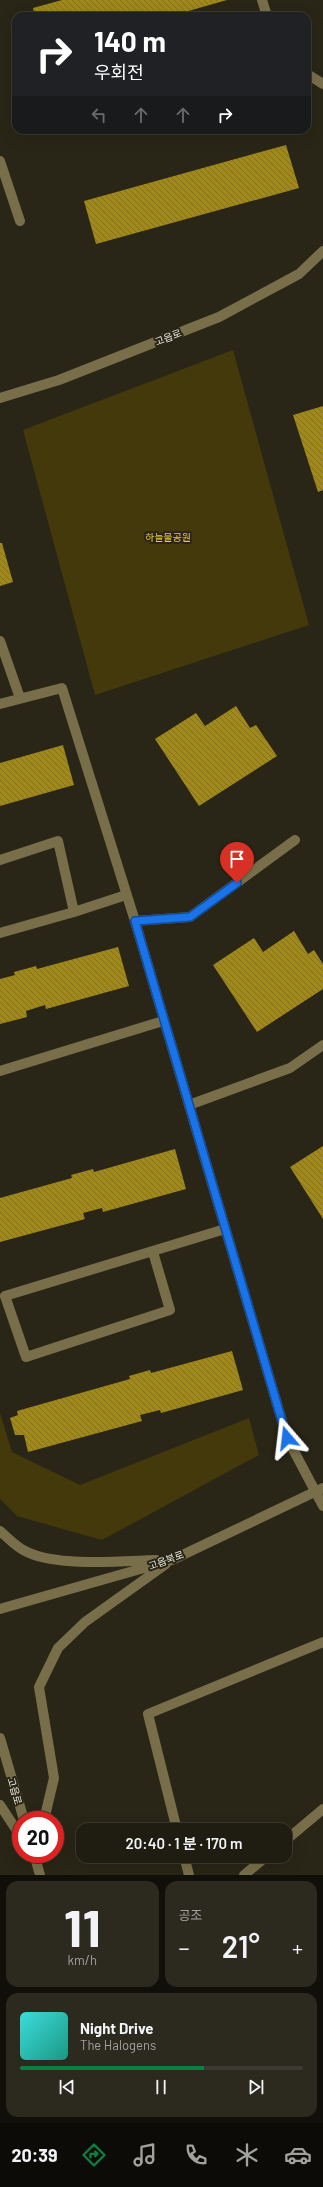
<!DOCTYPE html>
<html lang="ko">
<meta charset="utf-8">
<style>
body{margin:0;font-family:Barlow,"Noto Sans KR",sans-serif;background:#2c291f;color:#f1f3f6;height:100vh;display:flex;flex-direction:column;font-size:15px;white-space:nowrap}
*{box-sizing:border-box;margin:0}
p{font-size:13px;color:#a1a19f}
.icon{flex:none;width:22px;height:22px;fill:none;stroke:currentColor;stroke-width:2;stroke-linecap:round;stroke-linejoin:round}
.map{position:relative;height:1875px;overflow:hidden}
.side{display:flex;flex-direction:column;gap:6px;padding:6px;background:#110f09;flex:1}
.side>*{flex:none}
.banner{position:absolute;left:12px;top:12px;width:299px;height:122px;border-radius:12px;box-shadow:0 4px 16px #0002,0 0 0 1px #3c3a31;background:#202124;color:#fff;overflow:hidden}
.speed{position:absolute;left:12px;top:1811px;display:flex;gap:8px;font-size:20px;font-weight:700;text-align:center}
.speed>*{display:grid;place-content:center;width:52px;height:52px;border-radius:50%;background:#1f1c11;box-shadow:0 4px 16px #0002,0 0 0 1px #3c3a31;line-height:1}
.speed .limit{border:6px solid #d22;background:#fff;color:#111}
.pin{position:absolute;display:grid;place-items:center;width:34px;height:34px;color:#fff;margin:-41px -17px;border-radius:50% 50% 50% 0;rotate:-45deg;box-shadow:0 0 4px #0007}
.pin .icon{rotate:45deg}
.me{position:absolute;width:44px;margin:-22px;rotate:343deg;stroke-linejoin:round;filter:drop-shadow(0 0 3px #0008)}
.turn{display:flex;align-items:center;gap:14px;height:84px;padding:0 16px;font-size:18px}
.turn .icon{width:52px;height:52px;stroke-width:2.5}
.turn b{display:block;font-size:28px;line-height:34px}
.lanes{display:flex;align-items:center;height:38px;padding:0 16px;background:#0003;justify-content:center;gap:20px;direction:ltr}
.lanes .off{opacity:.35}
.big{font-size:30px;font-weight:600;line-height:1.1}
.side .widget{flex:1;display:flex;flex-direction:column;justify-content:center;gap:6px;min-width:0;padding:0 14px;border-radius:12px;background:#2c291f}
.side .dial{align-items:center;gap:0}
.dial b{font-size:52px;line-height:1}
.song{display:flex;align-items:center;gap:12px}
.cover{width:48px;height:48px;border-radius:6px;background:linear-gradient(135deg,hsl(180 70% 55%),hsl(170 70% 35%))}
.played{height:4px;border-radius:2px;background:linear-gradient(90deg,#0b8043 65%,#3c3a31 65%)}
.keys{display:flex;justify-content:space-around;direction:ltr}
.heat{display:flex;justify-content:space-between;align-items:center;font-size:22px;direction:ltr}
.side .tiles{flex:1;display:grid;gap:6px;grid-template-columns:1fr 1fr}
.widget:last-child{grid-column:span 2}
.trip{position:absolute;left:76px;top:1823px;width:216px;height:40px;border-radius:12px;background:#1f1c11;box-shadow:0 4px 16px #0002,0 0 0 1px #3c3a31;font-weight:600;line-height:40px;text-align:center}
.tabs{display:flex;height:64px;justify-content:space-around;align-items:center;background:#0c0b07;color:#a1a19f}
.tabs .icon{width:28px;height:28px}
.tabs .active{color:#0b8043}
.tabs b{font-size:18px;color:#f1f3f6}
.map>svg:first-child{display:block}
.park{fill:#43390a}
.building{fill:url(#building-back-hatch)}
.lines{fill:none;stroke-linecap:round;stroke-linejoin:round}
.minor{stroke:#786f4a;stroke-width:10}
.route-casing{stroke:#114b97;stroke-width:10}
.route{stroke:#1a73e8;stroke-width:7}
.labels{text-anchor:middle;stroke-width:4;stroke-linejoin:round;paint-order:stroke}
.street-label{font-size:10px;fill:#ebe9df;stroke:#292617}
.park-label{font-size:10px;fill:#e9ca41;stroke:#292617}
</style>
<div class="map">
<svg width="323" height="1875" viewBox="0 0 323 1875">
<defs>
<pattern id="building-back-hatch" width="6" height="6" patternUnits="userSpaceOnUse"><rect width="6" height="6" fill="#a0881b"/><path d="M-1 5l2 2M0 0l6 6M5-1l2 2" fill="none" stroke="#807129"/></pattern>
</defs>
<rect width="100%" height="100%" fill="#292617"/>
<!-- park -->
<path class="park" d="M 233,350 L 309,625 L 95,695 L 23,430 Z
M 0,1413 L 12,1452 L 80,1485 L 249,1418 L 259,1455 L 102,1540 L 17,1516 L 0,1499 Z"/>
<!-- building -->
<path class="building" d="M 62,0 L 227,0 L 171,16 L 35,16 L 33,8 Z
M 286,145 L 299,188 L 96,244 L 84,201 Z
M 323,406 L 323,490 L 318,492 L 293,415 Z
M 0,543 L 2,543 L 13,582 L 0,586 Z
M 236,706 L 250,728 L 256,725 L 277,756 L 199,806 L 155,739 L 196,713 L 205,726 Z
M 63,745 L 74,785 L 0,806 L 0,763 Z
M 294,931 L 308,954 L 314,950 L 323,964 L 323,989 L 257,1032 L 213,965 L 254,938 L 263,952 Z
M 118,947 L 129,986 L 46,1009 L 45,1005 L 26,1011 L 27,1017 L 0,1024 L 0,979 L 15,975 L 14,972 L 36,966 L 37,969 Z
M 323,1146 L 323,1219 L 290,1167 Z
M 175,1149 L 186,1189 L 103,1212 L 102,1208 L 83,1213 L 85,1219 L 0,1242 L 0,1198 L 72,1178 L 71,1175 L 93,1169 L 94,1172 Z
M 232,1351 L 243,1390 L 161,1413 L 160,1410 L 140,1415 L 142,1421 L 28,1452 L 24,1435 L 15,1435 L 10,1418 L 18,1415 L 17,1411 L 130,1379 L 129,1376 L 150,1370 L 151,1373 Z"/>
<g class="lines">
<!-- minor -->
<path class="minor" d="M 262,0 L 267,16
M 307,74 L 323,84
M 0,161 L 20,221
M 0,398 L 59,380 L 219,317 L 299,274 L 323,251
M 0,641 L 20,698
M 0,704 L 62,688 L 135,921 L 189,1105 L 290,1068 L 323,1045
M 0,860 L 58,841 L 74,912
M 135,921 L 190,917 L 295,840
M 0,933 L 74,912 L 126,895
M 0,1071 L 163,1021
M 189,1105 L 287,1438 L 323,1506
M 153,1252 L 170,1310 L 26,1357 L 5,1296 L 225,1229
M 0,1531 C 8,1538 17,1548 27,1552 C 58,1567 122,1561 156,1560
M 0,1609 L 172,1560 L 323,1488
M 0,1738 L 24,1820
M 0,1805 L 21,1837
M 44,1820 L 54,1778 L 39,1687 L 58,1648 L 85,1622 L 166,1564
M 177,1830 L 148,1714 L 323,1642
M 285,1841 L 323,1809
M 34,1854 L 40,1875
M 184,1856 L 189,1875
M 244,1875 L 267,1856"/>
</g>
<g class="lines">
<!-- route casing -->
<g class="route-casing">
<path id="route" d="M 237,883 L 190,917 L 135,921 L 287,1438"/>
</g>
<!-- route -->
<use href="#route" class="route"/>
</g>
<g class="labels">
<!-- street labels -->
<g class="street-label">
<text transform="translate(168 337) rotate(-21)" y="4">고읍로</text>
<text transform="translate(166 1560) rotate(-20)" y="4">고읍북로</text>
<text transform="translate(15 1791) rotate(74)" y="4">고읍로</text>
</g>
<!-- park labels -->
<g class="park-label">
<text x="168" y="541">하늘물공원</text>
</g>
</g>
</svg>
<div class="speed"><div class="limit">20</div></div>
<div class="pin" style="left:237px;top:883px;background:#d93025"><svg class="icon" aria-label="arrive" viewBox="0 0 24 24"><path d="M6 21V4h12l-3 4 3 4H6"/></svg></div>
<svg class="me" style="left:287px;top:1438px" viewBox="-20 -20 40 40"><path d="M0-17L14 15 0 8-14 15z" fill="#1a73e8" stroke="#fff" stroke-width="4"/></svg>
<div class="trip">20:40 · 1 분 · 170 m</div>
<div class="banner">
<div class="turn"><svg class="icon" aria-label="right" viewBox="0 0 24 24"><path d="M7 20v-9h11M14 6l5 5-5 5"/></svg><div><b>140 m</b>우회전</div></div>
<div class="lanes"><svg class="icon off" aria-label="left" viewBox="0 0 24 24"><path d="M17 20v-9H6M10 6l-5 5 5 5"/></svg><svg class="icon off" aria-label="ahead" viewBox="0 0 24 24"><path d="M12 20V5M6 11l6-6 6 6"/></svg><svg class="icon off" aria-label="ahead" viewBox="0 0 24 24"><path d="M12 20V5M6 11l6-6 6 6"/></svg><svg class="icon" aria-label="right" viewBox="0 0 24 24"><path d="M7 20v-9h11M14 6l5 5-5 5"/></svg></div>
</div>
</div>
<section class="side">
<div class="tiles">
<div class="widget dial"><b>11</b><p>km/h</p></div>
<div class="widget"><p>공조</p>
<div class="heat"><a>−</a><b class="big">21°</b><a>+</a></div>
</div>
<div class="widget">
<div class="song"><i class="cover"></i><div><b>Night Drive</b><p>The Halogens</p></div></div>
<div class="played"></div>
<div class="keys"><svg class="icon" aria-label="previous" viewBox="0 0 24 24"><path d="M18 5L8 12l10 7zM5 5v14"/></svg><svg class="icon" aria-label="pause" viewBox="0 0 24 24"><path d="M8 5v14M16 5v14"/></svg><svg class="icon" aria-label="next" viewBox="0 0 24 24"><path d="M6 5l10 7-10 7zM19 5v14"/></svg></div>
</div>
</div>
</section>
<nav class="tabs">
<b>20:39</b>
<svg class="icon active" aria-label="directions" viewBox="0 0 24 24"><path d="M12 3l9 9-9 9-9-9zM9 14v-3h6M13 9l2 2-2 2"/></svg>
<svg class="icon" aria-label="music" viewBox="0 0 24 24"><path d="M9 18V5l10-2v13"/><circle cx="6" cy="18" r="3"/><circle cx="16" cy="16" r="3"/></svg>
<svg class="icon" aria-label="phone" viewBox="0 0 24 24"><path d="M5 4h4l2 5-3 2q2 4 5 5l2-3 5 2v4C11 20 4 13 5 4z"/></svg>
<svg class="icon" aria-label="climate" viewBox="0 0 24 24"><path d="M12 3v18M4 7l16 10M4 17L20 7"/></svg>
<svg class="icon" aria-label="car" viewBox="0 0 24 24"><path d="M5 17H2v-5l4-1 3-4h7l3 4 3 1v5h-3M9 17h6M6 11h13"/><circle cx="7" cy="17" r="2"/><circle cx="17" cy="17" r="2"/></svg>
</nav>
